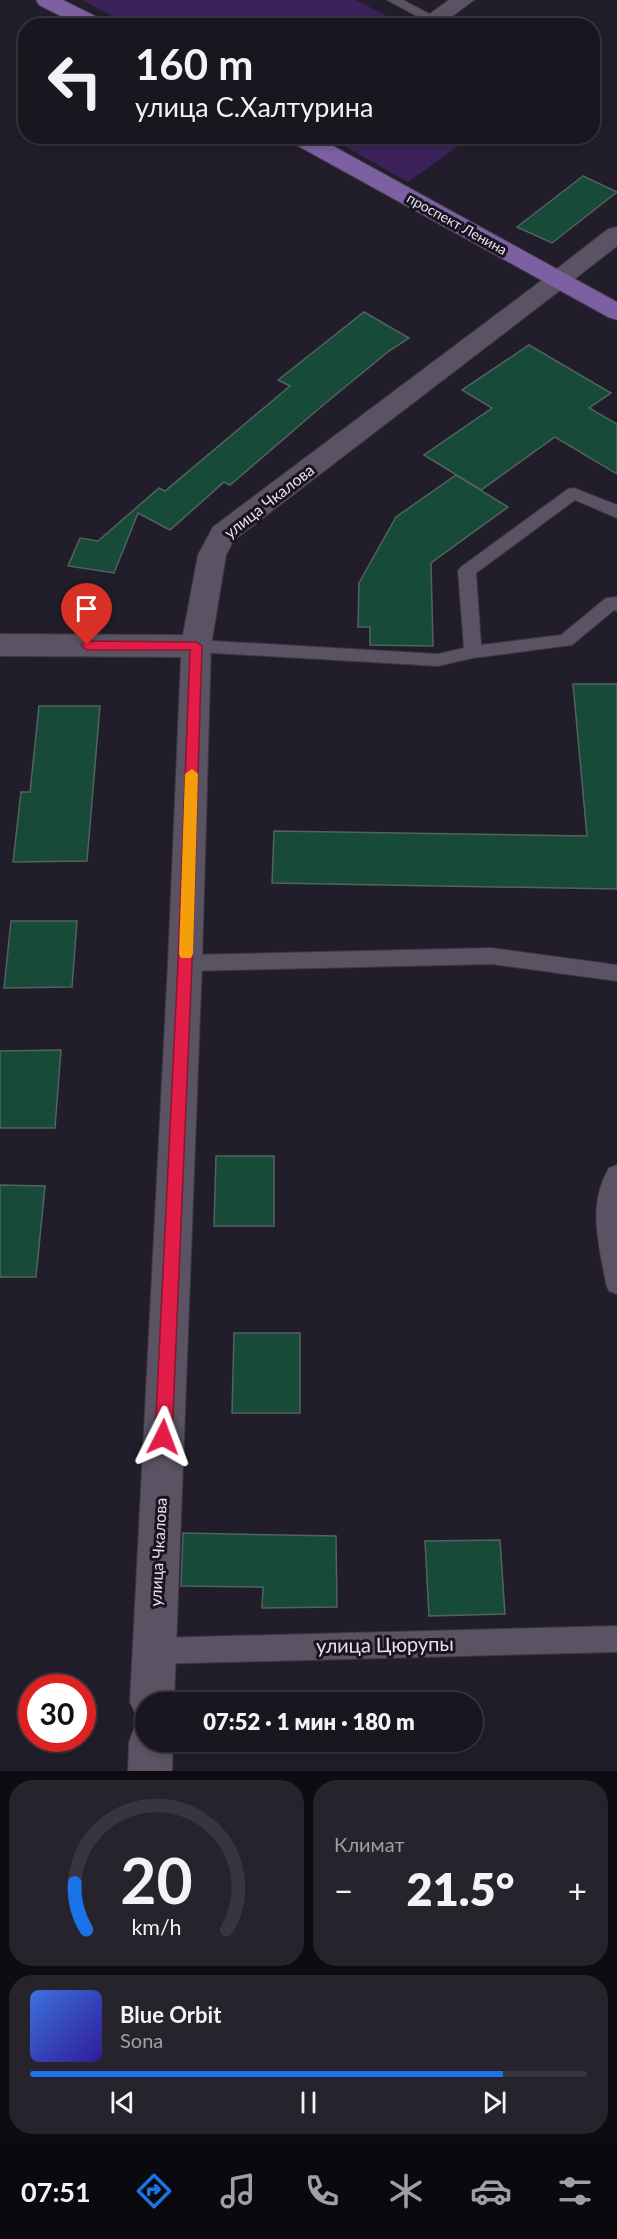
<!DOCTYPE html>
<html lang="ru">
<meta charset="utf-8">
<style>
body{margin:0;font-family:Lato,sans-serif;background:#27232d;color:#f1f3f6;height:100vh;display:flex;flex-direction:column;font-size:22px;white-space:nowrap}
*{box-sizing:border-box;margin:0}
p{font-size:20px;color:#9f9fa5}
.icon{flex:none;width:33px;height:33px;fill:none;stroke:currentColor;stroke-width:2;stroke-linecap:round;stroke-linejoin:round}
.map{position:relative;height:1771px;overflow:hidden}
.drawer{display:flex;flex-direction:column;gap:9px;padding:9px;background:#0e0c12;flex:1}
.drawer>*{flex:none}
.banner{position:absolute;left:18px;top:18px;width:582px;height:126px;border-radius:24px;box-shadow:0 3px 9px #0003,0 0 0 2px #38353e;background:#1a1620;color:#f1f3f6;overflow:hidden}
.speed{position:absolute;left:18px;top:1674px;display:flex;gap:12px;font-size:30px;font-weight:700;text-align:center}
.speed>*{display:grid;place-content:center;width:78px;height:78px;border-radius:50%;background:#1a1620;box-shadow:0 3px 9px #0003,0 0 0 2px #38353e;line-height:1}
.speed .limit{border:9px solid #d22;background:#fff;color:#111}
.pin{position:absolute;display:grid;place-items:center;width:51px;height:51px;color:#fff;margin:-62px -26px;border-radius:50% 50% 50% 0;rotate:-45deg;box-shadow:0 0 6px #0007}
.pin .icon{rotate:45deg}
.me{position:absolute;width:66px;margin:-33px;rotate:3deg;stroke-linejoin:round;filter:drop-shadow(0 0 4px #0008)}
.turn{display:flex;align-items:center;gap:21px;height:126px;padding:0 18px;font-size:27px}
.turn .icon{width:78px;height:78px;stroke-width:2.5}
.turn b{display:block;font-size:42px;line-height:51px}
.big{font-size:45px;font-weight:800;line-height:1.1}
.drawer .card{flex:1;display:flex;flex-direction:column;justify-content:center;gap:9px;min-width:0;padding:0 21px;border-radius:24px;background:#27232d}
.drawer .dial{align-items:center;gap:0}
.dial svg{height:156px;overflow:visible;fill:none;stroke:#38353e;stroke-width:7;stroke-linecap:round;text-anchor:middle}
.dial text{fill:#f1f3f6;stroke:none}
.song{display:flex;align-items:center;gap:18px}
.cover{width:72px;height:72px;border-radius:9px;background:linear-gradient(135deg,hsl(220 70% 55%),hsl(250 70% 35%))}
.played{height:6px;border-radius:3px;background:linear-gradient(90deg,#1a73e8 85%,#38353e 85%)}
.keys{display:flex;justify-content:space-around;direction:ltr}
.heat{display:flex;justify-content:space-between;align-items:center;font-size:33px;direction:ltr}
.drawer .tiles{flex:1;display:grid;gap:9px;grid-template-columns:1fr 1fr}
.card:last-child{grid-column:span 2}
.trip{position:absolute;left:135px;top:1692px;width:348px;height:60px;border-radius:30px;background:#1a1620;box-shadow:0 3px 9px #0003,0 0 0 2px #38353e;font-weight:800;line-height:60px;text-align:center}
.dock{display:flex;height:96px;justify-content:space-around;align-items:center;background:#0a090d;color:#9f9fa5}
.dock .icon{width:42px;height:42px}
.dock .on{color:#1a73e8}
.dock b{font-size:27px;color:#f1f3f6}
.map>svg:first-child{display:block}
.green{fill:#3b2258}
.building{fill:#184a3a;stroke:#51645c;stroke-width:1.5}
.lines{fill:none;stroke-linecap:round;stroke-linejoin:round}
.service-casing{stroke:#3c3742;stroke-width:2}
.minor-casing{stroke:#3c3742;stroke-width:2}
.tertiary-casing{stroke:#3c3742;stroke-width:2}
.primary-casing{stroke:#3c3742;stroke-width:2}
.service{fill:#595363;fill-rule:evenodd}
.minor{fill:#595363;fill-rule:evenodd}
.tertiary{fill:#595363;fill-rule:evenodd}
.primary{fill:#7c60a1;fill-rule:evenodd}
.route{fill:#e11d48;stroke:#92132f;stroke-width:1.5}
.slow{fill:#f59e0b}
.labels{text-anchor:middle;stroke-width:6;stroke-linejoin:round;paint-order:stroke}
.far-street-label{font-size:14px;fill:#e5e1eb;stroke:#191420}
.street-label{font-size:16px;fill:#e5e1eb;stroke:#191420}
.near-street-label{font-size:20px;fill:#e5e1eb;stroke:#191420}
</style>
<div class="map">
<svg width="617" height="1771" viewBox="0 0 617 1771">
<rect width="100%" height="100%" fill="#221d2a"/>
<!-- green -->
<path class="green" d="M 82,0 L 356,0 L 404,25 L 128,25 Z
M 328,137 L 471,137 L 408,182 Z"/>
<!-- building -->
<path class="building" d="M 583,176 L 617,192 L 552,243 L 517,227 Z
M 364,312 L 409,338 L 389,351 L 322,406 L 230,485 L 224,482 L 170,530 L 138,513 L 114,573 L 68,566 L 80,538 L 98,541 L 159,488 L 165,491 L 290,386 L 278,380 Z
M 529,345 L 611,393 L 589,408 L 617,424 L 617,474 L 555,437 L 481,490 L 424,455 L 492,408 L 462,390 Z
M 456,475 L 508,507 L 431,563 L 433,646 L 370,645 L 370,627 L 358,627 L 359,583 L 396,517 Z
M 573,684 L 617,684 L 617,889 L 272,883 L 274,831 L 587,836 Z
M 39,706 L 100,706 L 87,861 L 13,862 L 21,792 L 30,792 Z
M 11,921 L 77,921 L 72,987 L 4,988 Z
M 61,1050 L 55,1128 L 0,1128 L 0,1051 Z
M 216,1156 L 274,1156 L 274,1226 L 214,1226 Z
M 0,1185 L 45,1186 L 36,1277 L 0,1277 Z
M 234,1333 L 300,1333 L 300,1413 L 232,1413 Z
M 183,1533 L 336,1536 L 337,1607 L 262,1608 L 263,1587 L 181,1586 Z
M 500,1540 L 505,1614 L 429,1616 L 425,1541 Z"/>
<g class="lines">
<!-- service casing -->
<g class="service-casing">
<path id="service" d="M 387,0 L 403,0 L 439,19 L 438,22 L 428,22 Z
M 574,488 L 617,505 L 617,518 L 575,500 L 476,573 L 481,645 L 561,635 L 606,598 L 617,597 L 617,611 L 614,610 L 572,645 L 473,658 L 438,666 L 196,652 L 190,650 L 187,646 L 190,642 L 196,640 L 438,654 L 464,648 L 458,571 L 461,567 L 568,489 Z
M 492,948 L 617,965 L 617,981 L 492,964 L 185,971 L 178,969 L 175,963 L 178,957 L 185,955 Z
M 617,1165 L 617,1294 L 609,1291 L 606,1284 C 599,1244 587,1205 609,1168 Z
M 617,1626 L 617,1652 L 153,1664 L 144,1660 L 140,1651 L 144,1642 L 153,1638 Z"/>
</g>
<!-- minor casing -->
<g class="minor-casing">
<path id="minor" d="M 449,0 L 474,0 L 439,26 L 413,26 Z
M 558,272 L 567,275 L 571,280 L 567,285 L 234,540 L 226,555 L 211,646 L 202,963 L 174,1702 L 146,1702 L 146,1721 L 137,1717 L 130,1702 L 168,963 L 181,657 L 0,656 L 0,634 L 183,635 L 198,555 L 213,527 L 549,275 Z
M 146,1722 L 146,1742 L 173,1742 L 172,1771 L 128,1771 L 129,1742 L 135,1726 Z"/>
</g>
<!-- tertiary casing -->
<g class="tertiary-casing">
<path id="tertiary" d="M 617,227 L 617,246 L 567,285 L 558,288 L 549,285 L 545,280 L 549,275 L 608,229 Z"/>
</g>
<!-- primary casing -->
<g class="primary-casing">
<path id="primary" d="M 36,0 L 63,0 L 105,21 L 108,26 L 80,26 L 39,5 Z
M 286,136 L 315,136 L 617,302 L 617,320 L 608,317 L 289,141 Z"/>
</g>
<!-- service -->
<use href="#service" class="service"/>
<!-- minor -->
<use href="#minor" class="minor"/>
<!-- tertiary -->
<use href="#tertiary" class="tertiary"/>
<!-- primary -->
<use href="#primary" class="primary"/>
</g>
<!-- route -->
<path class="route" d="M 87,641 L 196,642 L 202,646 L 192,963 L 172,1437 L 169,1443 L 163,1445 L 157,1443 L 155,1437 L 178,963 L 190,650 L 87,650 L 81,645 Z"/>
<!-- slow -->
<path class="slow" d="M 192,769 L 198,774 L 193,954 L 191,958 L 181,958 L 179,954 L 185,774 Z"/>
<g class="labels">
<!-- far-street labels -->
<g class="far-street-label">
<text transform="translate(457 224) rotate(29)" y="5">проспект Ленина</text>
</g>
<!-- street labels -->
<g class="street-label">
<text transform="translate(269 501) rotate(-38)" y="6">улица Чкалова</text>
<text transform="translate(158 1552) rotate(-87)" y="6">улица Чкалова</text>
</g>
<!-- near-street labels -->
<g class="near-street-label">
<text transform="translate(385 1645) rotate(-1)" y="7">улица Цюрупы</text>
</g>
</g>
</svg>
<div class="speed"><div class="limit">30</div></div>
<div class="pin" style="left:87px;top:645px;background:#d93025"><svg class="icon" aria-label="arrive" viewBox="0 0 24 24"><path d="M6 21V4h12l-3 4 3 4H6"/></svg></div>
<svg class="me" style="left:163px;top:1437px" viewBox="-20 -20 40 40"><path d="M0-17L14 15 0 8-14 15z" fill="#e11d48" stroke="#fff" stroke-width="4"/></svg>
<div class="trip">07:52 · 1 мин · 180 m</div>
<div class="banner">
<div class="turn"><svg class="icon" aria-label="left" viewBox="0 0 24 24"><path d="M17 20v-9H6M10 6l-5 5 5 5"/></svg><div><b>160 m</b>улица С.Халтурина</div></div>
</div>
</div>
<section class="drawer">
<div class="tiles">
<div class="card dial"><svg viewBox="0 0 100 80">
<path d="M14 69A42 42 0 1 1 86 69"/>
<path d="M14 69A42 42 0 0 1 8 45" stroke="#1a73e8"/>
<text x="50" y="56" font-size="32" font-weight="700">20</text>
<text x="50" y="72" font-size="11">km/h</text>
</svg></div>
<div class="card"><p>Климат</p>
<div class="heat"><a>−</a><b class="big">21.5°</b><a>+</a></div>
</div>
<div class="card">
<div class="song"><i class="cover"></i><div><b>Blue Orbit</b><p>Sona</p></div></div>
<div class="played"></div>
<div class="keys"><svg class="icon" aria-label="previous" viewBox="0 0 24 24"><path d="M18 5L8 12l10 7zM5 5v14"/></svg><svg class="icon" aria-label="pause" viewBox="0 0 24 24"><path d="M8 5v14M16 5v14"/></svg><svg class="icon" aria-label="next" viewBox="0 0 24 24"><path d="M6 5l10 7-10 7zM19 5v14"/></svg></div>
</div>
</div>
</section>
<nav class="dock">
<b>07:51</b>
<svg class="icon on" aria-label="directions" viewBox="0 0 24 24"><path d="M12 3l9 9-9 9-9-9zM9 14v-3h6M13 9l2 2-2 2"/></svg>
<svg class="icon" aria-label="music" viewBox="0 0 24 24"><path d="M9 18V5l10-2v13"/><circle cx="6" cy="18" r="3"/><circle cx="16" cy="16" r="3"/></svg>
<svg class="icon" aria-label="phone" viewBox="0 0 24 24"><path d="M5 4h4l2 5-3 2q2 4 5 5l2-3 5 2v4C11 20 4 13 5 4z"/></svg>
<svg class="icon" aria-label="climate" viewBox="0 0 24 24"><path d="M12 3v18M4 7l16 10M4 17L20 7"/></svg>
<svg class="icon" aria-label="car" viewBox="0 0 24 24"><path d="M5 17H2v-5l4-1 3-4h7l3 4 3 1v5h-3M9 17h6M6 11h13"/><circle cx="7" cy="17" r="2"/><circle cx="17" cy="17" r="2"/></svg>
<svg class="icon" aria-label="filters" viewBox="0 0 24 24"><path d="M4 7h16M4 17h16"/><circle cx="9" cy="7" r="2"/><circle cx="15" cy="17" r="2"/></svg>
</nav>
